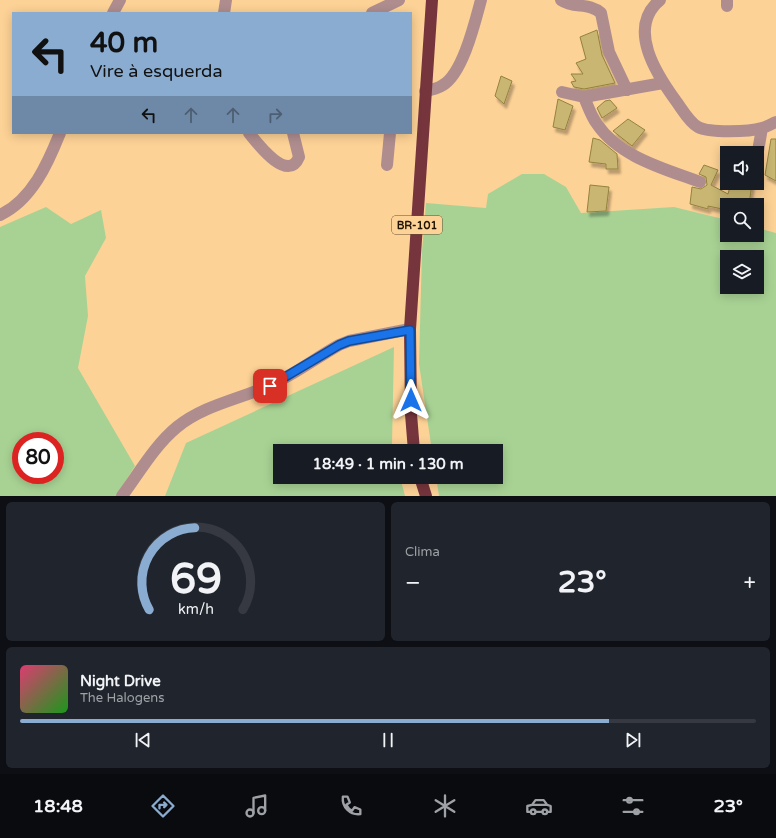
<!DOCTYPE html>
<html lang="pt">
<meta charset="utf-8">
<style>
body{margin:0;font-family:"Varela Round",sans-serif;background:#20242c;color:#f1f3f6;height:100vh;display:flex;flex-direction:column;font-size:15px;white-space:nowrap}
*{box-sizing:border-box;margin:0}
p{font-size:13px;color:#9ea1a6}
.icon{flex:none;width:22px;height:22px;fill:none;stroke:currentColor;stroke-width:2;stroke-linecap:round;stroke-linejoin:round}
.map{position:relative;height:496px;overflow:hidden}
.drawer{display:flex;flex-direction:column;gap:6px;padding:6px;background:#0d0f14;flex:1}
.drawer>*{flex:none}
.top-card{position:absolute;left:12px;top:12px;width:400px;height:122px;border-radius:0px;box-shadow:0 2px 10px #0003;background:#8aacd1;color:#111;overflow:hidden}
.tools{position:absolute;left:720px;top:146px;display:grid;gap:8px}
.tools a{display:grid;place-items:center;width:44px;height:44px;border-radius:0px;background:#171b24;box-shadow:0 2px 10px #0003;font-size:20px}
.speed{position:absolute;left:12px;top:432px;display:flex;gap:8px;font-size:20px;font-weight:700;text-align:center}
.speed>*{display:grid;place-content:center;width:52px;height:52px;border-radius:50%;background:#171b24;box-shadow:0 2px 10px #0003;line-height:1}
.speed .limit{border:6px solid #d22;background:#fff;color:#111}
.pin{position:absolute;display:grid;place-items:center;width:34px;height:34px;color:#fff;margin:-17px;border-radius:8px;box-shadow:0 2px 6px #0006}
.me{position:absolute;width:44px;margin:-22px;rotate:0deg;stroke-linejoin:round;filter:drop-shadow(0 0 3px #0008)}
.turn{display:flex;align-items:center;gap:14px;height:84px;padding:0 12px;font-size:18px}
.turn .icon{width:52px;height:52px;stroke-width:2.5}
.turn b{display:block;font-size:28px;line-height:34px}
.lanes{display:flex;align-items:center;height:38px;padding:0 12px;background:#0003;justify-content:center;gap:20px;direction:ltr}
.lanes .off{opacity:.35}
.big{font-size:30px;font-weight:800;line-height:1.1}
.drawer .widget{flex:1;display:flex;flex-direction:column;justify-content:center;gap:6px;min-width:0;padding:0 14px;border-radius:6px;background:#20242c}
.drawer .dial{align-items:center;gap:0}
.dial svg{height:104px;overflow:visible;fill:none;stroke:#363941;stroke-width:7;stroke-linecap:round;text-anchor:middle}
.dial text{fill:#f1f3f6;stroke:none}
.song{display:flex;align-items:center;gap:12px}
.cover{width:48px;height:48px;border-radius:6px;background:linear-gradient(135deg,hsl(340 70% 55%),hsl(120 70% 35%))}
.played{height:4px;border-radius:2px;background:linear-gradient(90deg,#8aacd1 80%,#363941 80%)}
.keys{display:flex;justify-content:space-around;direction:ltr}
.heat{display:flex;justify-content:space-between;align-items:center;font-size:22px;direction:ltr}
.drawer .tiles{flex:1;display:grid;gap:6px;grid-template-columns:1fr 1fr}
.widget:last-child{grid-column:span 2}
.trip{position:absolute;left:273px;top:444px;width:230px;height:40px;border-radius:0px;background:#171b24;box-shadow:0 2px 10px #0003;font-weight:800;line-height:40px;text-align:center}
.dock{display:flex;height:64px;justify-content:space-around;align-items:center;background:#090b0e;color:#9ea1a6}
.dock .icon{width:28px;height:28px}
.dock .selected{color:#8aacd1}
.dock b{font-size:18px;color:#f1f3f6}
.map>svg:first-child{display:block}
.green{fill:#a8d294;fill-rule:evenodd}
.building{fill:#c8b672;stroke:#93823e;filter:url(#shadow)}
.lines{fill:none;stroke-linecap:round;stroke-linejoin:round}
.minor{stroke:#af8d8f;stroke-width:12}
.highway{stroke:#76353c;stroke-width:12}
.route-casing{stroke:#114b97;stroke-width:10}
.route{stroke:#1a73e8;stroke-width:7}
.labels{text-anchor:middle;stroke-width:3;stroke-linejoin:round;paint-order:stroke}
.shield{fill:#fdd296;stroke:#634c2d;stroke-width:1}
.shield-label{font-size:11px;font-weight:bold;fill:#211200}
</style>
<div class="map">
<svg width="776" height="496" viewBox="0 0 776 496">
<defs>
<filter id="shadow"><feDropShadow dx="2.5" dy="4.5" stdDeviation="1" flood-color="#0004"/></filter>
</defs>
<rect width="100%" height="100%" fill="#fdd296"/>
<!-- green -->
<path class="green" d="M 522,174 L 544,174 L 566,187 L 581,213 L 674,207 L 727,220 L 727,235 L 757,235 L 757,228 L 776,233 L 776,496 L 439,496 L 436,477 L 496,477 L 496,451 L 432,451 L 419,364 L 422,251 L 426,203 L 486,208 L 488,194 ZM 727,257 L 757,257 L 757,287 L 727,287 Z
M 46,207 L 71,224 L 101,210 L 106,238 L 85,276 L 88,316 L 78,368 L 135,466 L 116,496 L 0,496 L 0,227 ZM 21,441 L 55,441 L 55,475 L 21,475 Z
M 394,347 L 392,444 L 394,451 L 280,451 L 280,477 L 400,477 L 405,496 L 165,496 L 186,443 Z"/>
<!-- building -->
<path class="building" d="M 597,30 L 602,55 L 615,83 L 584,89 L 574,87 L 571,82 L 576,81 L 571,74 L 583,74 L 576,63 L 586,59 L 580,37 Z
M 501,76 L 512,81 L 504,104 L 495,96 Z
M 558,99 L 573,106 L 565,130 L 553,127 Z
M 610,100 L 617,108 L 602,118 L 597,108 L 605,101 Z
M 628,119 L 645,130 L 632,146 L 613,131 Z
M 593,138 L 600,140 L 617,154 L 618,169 L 606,169 L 606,164 L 589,162 Z
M 771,139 L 776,139 L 776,181 L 765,175 Z
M 704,165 L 718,170 L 711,185 L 728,194 L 731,183 L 752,183 L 749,205 L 727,205 L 727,210 L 708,206 L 708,209 L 690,204 L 692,187 L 701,189 L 707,185 L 706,177 L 699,174 Z
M 590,185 L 609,187 L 606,211 L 587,212 Z"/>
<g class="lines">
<!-- minor -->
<path class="minor" d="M 561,0 C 574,9 589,2 601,13 L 609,52 L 627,90
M 660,0 C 626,28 657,75 676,101 C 682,109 689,122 698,127 C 709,133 749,132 762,128 C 767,127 771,124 776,122
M 727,0 L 727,6
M 113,13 L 120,0
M 224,13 L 226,0
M 372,13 L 399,0
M 425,91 C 432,90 437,89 443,85 C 463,73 475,22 481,0
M 562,92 L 584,97 L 663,83
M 584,97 C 588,106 591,116 597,124 C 619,157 665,169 700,182
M 249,133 C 257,143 288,184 299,157 L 293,133
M 757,157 L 762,128
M 387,165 L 390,133
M 0,215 C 32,200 48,163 60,133
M 122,496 C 139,473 155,445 177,427 C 204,405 240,399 271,385 C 295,374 316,358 339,345 L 349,341 L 410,329"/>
<!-- highway -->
<path class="highway" d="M 414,451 L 411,414 L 410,329 L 432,0
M 420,477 L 426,496"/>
</g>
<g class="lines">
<!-- route casing -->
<g class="route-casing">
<path id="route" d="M 270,386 L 339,345 L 349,341 L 410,330 L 411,400"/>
</g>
<!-- route -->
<use href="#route" class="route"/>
</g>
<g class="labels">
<!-- shield labels -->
<rect class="shield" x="392" y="216" width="50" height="18" rx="3"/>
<g class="shield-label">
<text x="417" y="229">BR-101</text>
</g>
</g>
</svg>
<div class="tools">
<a><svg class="icon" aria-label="sound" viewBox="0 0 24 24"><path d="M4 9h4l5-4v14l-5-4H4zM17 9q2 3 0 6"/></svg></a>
<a><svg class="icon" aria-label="search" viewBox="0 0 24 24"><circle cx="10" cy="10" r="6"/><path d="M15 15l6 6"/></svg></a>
<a><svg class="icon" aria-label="layers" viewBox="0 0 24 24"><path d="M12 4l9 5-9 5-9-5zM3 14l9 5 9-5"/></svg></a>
</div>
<div class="speed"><div class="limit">80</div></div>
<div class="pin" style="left:270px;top:386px;background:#d93025"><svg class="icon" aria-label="arrive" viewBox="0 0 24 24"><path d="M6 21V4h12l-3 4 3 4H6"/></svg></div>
<svg class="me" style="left:411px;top:400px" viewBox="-20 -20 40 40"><path d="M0-17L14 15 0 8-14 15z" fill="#1a73e8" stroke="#fff" stroke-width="4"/></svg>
<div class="trip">18:49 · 1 min · 130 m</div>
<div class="top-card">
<div class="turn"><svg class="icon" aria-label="left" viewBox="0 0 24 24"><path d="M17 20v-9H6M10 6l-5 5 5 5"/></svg><div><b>40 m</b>Vire à esquerda</div></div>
<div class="lanes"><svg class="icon" aria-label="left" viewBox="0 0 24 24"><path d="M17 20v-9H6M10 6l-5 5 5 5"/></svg><svg class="icon off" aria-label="ahead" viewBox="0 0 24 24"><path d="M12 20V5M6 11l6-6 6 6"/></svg><svg class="icon off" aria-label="ahead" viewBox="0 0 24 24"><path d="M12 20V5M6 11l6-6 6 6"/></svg><svg class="icon off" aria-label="right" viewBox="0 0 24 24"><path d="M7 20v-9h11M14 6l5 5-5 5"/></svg></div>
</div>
</div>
<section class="drawer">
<div class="tiles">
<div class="widget dial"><svg viewBox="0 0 100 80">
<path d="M14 69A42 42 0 1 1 86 69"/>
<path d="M14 69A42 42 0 0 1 49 6" stroke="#8aacd1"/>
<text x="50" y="56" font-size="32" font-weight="700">69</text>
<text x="50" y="72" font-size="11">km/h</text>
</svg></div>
<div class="widget"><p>Clima</p>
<div class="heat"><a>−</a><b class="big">23°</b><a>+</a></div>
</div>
<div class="widget">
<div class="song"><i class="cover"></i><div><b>Night Drive</b><p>The Halogens</p></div></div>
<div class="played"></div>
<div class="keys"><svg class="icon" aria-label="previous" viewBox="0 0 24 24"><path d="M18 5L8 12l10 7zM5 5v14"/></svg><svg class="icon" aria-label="pause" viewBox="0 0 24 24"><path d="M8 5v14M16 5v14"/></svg><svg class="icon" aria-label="next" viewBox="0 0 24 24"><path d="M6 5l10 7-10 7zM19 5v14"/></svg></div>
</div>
</div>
</section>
<nav class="dock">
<b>18:48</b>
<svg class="icon selected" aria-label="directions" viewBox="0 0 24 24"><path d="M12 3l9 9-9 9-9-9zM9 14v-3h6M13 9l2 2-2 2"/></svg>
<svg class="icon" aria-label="music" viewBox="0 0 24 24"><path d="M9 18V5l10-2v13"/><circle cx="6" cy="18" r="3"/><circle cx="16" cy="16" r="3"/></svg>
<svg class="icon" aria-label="phone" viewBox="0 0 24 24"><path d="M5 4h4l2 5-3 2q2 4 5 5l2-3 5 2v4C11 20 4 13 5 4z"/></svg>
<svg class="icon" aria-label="climate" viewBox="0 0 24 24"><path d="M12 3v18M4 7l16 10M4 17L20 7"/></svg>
<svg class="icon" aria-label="car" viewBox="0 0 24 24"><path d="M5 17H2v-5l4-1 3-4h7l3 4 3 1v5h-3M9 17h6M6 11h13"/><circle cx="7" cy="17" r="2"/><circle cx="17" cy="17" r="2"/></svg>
<svg class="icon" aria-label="filters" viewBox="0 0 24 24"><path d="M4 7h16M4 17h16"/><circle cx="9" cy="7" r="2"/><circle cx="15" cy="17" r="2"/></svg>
<b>23°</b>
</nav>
